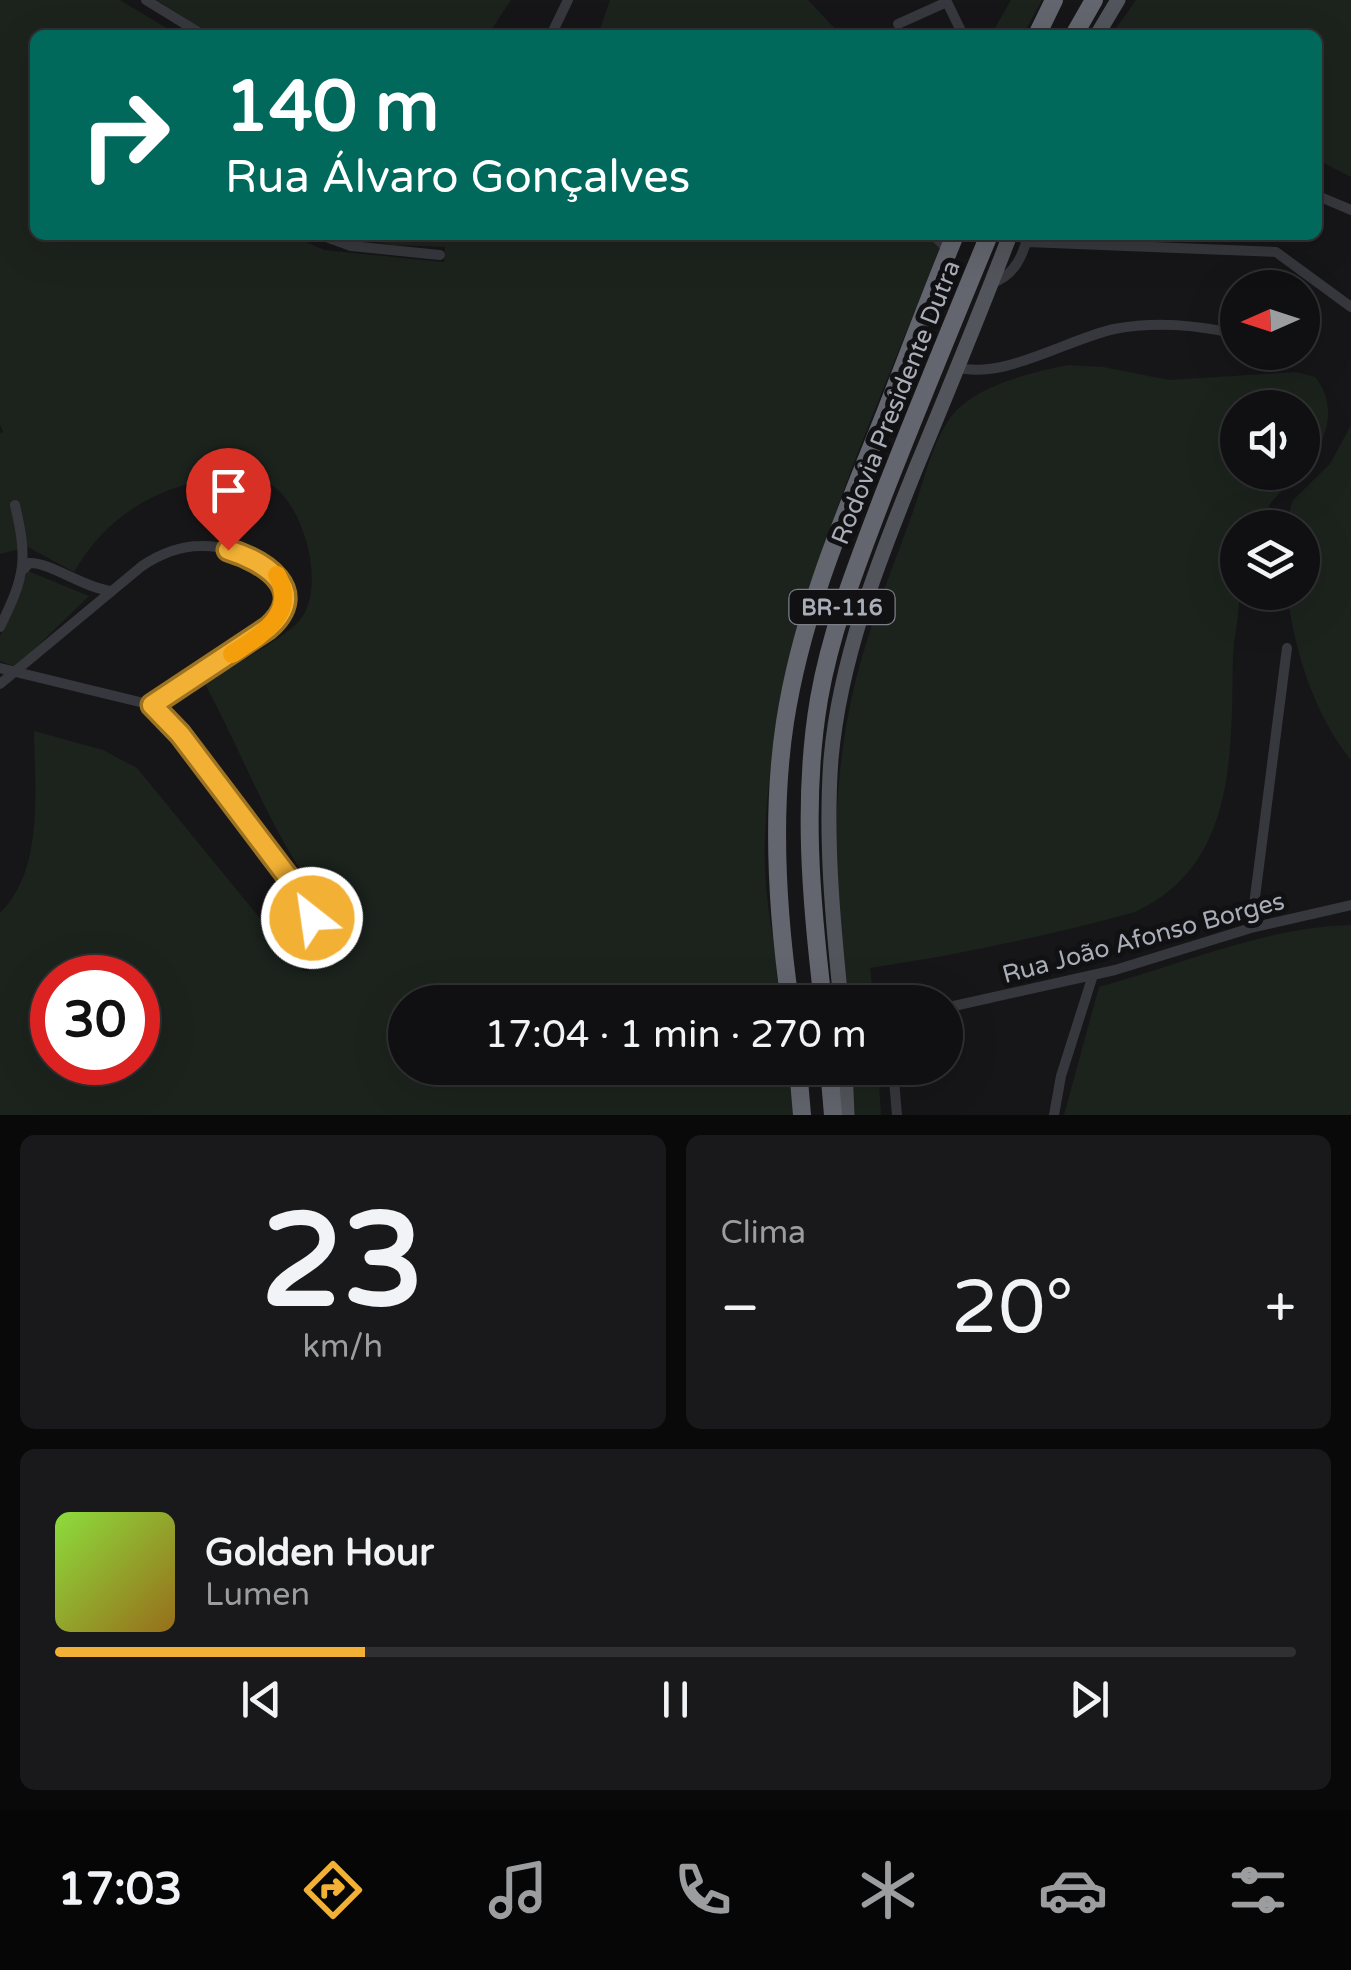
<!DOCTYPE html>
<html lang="pt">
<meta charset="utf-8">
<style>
body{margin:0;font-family:"Varela Round",sans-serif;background:#19191b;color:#f1f3f6;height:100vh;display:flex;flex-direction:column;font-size:38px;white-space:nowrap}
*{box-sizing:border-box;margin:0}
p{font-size:32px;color:#9c9d9f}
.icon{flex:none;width:55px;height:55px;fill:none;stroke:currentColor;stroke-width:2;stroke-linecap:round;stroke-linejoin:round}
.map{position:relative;height:1115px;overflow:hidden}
.drawer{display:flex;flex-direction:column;gap:20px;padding:20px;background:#09090a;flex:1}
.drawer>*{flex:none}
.hud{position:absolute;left:30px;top:30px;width:1292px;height:210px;border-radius:15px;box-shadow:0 10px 40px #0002,0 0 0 2px #303032;background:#00695c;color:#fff;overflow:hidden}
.needle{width:65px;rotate:267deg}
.fabs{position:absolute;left:1220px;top:270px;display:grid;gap:20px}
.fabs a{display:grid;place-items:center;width:100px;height:100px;border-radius:50%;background:#101012;box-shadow:0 10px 40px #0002,0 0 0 2px #303032;font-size:50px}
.speed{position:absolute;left:30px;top:955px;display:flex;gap:20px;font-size:50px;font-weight:700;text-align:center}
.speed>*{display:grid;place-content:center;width:130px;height:130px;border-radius:50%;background:#101012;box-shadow:0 10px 40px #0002,0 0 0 2px #303032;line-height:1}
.speed .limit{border:15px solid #d22;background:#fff;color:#111}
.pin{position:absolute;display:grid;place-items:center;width:85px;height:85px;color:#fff;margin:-102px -42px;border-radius:50% 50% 50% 0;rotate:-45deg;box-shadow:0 0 10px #0007}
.pin .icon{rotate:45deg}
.me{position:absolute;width:110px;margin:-55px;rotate:330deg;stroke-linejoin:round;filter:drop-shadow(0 0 8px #0008)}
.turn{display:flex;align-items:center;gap:35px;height:210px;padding:0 30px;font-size:45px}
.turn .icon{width:130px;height:130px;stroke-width:2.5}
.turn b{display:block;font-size:70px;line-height:85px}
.big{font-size:75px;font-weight:600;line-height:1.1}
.drawer .card{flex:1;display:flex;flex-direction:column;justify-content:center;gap:15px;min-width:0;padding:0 35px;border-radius:15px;background:#19191b}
.drawer .dial{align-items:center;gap:0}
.dial b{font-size:130px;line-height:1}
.song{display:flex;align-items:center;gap:30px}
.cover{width:120px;height:120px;border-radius:15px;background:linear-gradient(135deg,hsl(90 70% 55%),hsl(40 70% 35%))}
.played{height:10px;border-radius:5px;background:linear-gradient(90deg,#f2b134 25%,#303032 25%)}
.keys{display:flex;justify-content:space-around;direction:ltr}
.heat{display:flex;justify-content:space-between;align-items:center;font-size:55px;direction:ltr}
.drawer .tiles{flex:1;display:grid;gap:20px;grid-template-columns:1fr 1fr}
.card:last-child{grid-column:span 2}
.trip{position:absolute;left:388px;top:985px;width:575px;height:100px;border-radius:50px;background:#101012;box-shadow:0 10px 40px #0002,0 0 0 2px #303032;font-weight:600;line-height:100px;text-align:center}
.tab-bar{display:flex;height:160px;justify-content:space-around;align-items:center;background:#060607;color:#9c9d9f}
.tab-bar .icon{width:70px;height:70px}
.tab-bar .active{color:#f2b134}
.tab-bar b{font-size:45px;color:#f1f3f6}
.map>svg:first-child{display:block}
.green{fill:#1c231d;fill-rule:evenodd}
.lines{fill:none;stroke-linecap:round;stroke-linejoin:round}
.minor{stroke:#37383d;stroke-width:10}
.primary{stroke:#53555c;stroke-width:15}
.motorway{stroke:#63666e;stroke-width:18}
.route-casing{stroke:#9d7322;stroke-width:25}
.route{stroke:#f2b134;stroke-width:18}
.slow{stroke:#f59e0b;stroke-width:18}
.labels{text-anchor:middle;stroke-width:10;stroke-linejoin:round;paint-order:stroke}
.shield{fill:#111113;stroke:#7b7e86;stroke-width:2.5}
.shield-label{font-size:22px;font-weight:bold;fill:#a8adb8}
.street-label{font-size:25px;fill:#a8adb8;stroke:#111113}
</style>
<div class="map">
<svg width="1351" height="1115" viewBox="0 0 1351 1115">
<rect width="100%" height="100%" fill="#161618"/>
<!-- green -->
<path class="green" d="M 0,0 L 120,0 L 178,35 L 35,35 L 35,235 L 291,235 L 324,250 L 444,262 L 445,247 L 393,245 L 340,235 L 945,235 C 870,429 773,624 765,837 C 762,892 775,948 784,1002 L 405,1002 L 405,1068 L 794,1068 L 798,1115 L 0,1115 L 0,913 C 44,871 35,789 34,731 L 103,750 L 137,768 L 303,971 C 324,973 348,947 342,925 C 336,900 310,884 296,863 C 261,806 236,741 204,682 C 230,666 282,641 300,620 C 327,588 304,501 268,483 C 251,474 234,476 216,479 C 155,486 105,518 74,572 L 28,547 L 0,554 L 0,433 L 3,432 L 0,424 ZM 52,978 L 138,978 L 138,1062 L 52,1062 Z
M 157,0 L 511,0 L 488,35 L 211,35 Z
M 610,0 L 808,0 L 841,35 L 598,35 Z
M 1011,0 L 1042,0 L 1023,35 L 991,35 Z
M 1136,0 L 1351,0 L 1351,177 L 1318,160 L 1318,35 L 1111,35 Z
M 1068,365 L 1103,367 L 1169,380 L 1296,372 L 1315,377 C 1339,405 1327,444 1303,467 L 1302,408 L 1238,408 L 1238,472 L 1297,473 L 1270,504 L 1260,527 L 1238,528 C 1238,550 1238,576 1239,595 C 1240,615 1234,636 1233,656 C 1231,753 1237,865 1135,912 C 1047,936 959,955 870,968 L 874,1002 L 844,1002 C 832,897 830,786 855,683 C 870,623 893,567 914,509 C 926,476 934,430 961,406 C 987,383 1034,372 1068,365 Z
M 1351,425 L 1351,760 C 1313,713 1295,651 1287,593 L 1302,592 L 1302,528 L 1285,527 L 1293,500 L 1330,464 Z
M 28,571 L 89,596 L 16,667 L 0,661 L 0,636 Z
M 1351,925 L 1351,1115 L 1064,1115 L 1099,987 C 1181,965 1265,927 1351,925 Z
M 852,1068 L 878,1068 L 881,1115 L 853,1115 Z"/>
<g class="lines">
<!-- minor -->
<path class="minor" d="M 146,0 L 203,35
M 946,0 L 963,35
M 898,24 L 947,2
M 551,35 L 568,0
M 1318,196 L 1351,210
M 321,235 L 351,246 L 440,255
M 933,235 L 949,250
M 1027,242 L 1276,252 L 1351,307
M 992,283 C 1014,276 1023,256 1028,235
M 956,367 C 1002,381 1068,339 1114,329 C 1157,321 1195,325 1238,334
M 24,569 L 29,563 C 50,562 84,588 111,591
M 0,627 C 25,576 28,561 15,505
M 0,668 L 152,705 L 180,733 L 316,914
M 0,684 L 142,566 C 160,554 179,546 201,546 C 241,545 307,575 275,623 L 152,705
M312 920a6 6 0 1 1 12 0a6 6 0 1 1-12 0Z
M 1251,928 L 1287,648
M 945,1008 L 1115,970 L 1251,928 L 1351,905
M 893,1068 L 897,1115
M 1054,1115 L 1061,1076 L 1093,975"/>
<!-- primary -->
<path class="primary" d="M 1097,35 L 1118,0
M 841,1002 C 833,922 825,840 831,759 C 840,658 878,562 916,468 C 948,391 980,313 1010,235
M 845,1068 L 847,1115"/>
<!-- motorway -->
<path class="motorway" d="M 1037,35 L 1054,0
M 1074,35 L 1094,0
M 790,1002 C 777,911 771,814 785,722 C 801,618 841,523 880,426 C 905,363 929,298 955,235
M 823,1002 C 811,902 802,799 819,699 C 831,629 858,562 883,496 C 917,409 953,322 989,235
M 798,1068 L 802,1115
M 829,1068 L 833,1115"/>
</g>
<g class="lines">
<!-- route casing -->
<g class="route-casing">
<path id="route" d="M 228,550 C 264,561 311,590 268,628 L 152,705 L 180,734 L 316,914 L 312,918"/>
</g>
<!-- route -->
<use href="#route" class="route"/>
<!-- slow -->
<path class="slow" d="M 232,654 C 261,635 298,614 277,575"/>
</g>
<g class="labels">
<!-- shield labels -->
<rect class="shield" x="789.5" y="590" width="105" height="34" rx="8"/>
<g class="shield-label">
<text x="842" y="615">BR-116</text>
</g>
<!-- street labels -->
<g class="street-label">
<text transform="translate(895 402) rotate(-68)" y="9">Rodovia Presidente Dutra</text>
<text transform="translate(1143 937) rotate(-15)" y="9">Rua João Afonso Borges</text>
</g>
</g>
</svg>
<div class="fabs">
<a><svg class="needle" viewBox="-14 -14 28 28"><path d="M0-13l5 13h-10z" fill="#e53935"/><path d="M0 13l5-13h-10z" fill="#9c9d9f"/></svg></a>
<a><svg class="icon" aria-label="sound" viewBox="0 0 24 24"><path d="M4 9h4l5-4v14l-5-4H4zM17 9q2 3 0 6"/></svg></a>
<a><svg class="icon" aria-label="layers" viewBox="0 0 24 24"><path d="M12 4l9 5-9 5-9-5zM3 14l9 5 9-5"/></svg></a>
</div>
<div class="speed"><div class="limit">30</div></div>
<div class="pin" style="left:228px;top:550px;background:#d93025"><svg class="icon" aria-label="arrive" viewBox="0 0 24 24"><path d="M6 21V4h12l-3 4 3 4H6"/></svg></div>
<svg class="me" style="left:312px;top:918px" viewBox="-20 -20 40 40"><circle r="17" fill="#f2b134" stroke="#fff" stroke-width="3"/><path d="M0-11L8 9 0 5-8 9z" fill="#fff"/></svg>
<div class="trip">17:04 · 1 min · 270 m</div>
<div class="hud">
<div class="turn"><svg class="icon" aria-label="right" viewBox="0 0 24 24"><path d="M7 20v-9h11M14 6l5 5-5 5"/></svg><div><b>140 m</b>Rua Álvaro Gonçalves</div></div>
</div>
</div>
<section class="drawer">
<div class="tiles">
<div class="card dial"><b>23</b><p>km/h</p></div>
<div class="card"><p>Clima</p>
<div class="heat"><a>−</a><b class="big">20°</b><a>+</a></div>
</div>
<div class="card">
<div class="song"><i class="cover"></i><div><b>Golden Hour</b><p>Lumen</p></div></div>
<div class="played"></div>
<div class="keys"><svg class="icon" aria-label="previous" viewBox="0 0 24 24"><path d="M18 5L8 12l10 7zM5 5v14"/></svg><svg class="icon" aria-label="pause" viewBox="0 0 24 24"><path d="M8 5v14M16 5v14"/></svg><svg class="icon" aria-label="next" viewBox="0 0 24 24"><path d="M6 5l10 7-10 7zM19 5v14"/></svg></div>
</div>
</div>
</section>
<nav class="tab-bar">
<b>17:03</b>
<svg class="icon active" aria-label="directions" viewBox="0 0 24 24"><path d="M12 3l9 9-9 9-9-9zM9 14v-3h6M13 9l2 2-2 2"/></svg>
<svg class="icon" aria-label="music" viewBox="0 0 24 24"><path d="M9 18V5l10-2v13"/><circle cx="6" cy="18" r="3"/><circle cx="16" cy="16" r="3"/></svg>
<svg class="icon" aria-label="phone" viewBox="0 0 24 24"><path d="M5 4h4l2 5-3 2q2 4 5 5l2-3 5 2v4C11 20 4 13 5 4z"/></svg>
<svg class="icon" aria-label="climate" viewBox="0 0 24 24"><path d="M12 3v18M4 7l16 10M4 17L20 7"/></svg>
<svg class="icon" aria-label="car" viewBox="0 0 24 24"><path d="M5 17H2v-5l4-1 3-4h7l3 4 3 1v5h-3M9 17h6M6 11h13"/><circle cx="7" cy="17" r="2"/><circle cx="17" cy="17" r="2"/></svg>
<svg class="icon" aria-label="filters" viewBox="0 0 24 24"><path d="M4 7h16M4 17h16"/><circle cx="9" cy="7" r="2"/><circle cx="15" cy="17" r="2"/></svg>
</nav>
